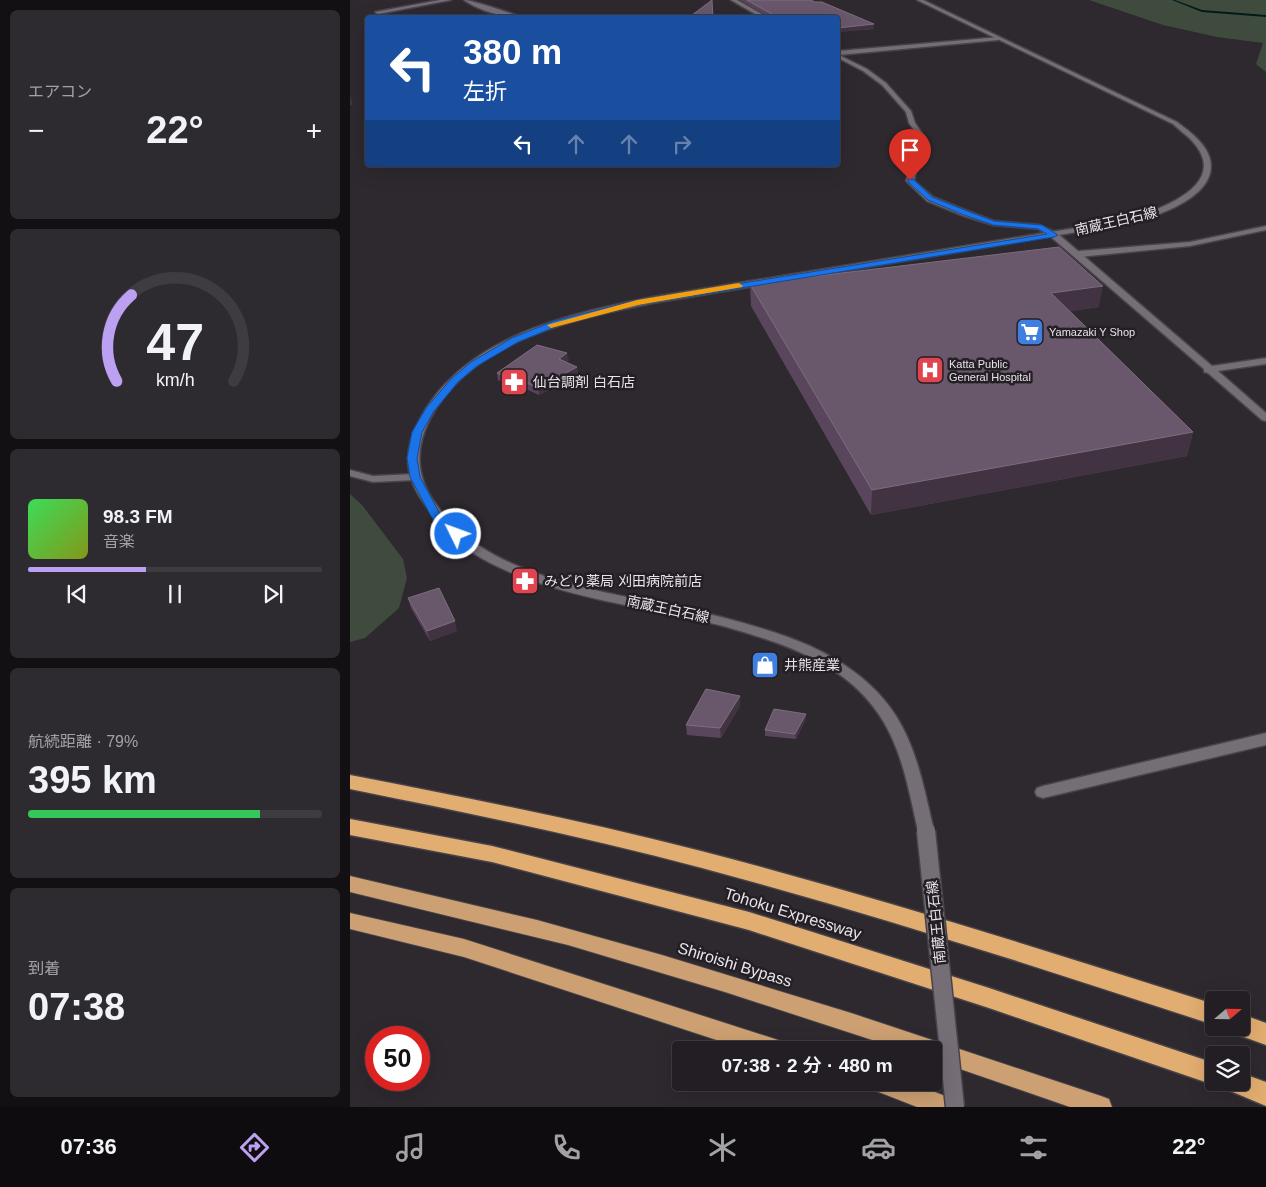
<!DOCTYPE html>
<html lang="ja">
<meta charset="utf-8">
<style>
body{margin:0;font-family:Helvetica,"Noto Sans JP",sans-serif;background:#2e2b30;color:#f1f3f6;height:100vh;display:flex;flex-direction:column;font-size:19px;white-space:nowrap}
*{box-sizing:border-box;margin:0}
p{font-size:16px;color:#a2a2a6}
.icon{flex:none;width:28px;height:28px;fill:none;stroke:currentColor;stroke-width:2;stroke-linecap:round;stroke-linejoin:round}
.map{position:relative;flex:1;overflow:hidden}
.side{display:flex;flex-direction:column;gap:10px;padding:10px;background:#131013;width:350px}
.side>*{flex:none}
.top-card{position:absolute;left:15px;top:15px;width:475px;height:152px;border-radius:5px;box-shadow:0 5px 20px #0002,0 0 0 1px #3f3c41;background:#1a4fa0;color:#fff;overflow:hidden}
.needle{width:32px;rotate:70deg}
.tools{position:absolute;left:855px;top:991px;display:grid;gap:10px}
.tools a{display:grid;place-items:center;width:45px;height:45px;border-radius:5px;background:#221e23;box-shadow:0 5px 20px #0002,0 0 0 1px #3f3c41;font-size:25px}
.speed{position:absolute;left:15px;top:1026px;display:flex;gap:10px;font-size:25px;font-weight:700;text-align:center}
.speed>*{display:grid;place-content:center;width:65px;height:65px;border-radius:50%;background:#221e23;box-shadow:0 5px 20px #0002,0 0 0 1px #3f3c41;line-height:1}
.speed .limit{border:8px solid #d22;background:#fff;color:#111}
.pin{position:absolute;display:grid;place-items:center;width:42px;height:42px;color:#fff;margin:-51px -21px;border-radius:50% 50% 50% 0;rotate:-45deg;box-shadow:0 0 5px #0007}
.pin .icon{rotate:45deg}
.me{position:absolute;width:55px;margin:-28px;rotate:312deg;stroke-linejoin:round;filter:drop-shadow(0 0 4px #0008)}
.turn{display:flex;align-items:center;gap:18px;height:105px;padding:0 15px;font-size:22px}
.turn .icon{width:65px;height:65px;stroke-width:2.5}
.turn b{display:block;font-size:35px;line-height:42px}
.lanes{display:flex;align-items:center;height:48px;padding:0 15px;background:#0003;justify-content:center;gap:25px;direction:ltr}
.lanes .off{opacity:.35}
.big{font-size:38px;font-weight:600;line-height:1.1}
.side .widget{flex:1;display:flex;flex-direction:column;justify-content:center;gap:8px;min-width:0;padding:0 18px;border-radius:8px;background:#2e2b30}
.side .dial{align-items:center;gap:0}
.dial svg{height:130px;overflow:visible;fill:none;stroke:#3f3c41;stroke-width:7;stroke-linecap:round;text-anchor:middle}
.dial text{fill:#f1f3f6;stroke:none}
.song{display:flex;align-items:center;gap:15px}
.cover{width:60px;height:60px;border-radius:8px;background:linear-gradient(135deg,hsl(130 70% 55%),hsl(70 70% 35%))}
.played{height:5px;border-radius:2px;background:linear-gradient(90deg,#bca0f2 40%,#3f3c41 40%)}
.keys{display:flex;justify-content:space-around;direction:ltr}
.heat{display:flex;justify-content:space-between;align-items:center;font-size:28px;direction:ltr}
.charge{height:8px;border-radius:4px;background:linear-gradient(90deg,#34c759 79%,#3f3c41 0)}
.trip{position:absolute;left:322px;top:1041px;width:270px;height:50px;border-radius:5px;background:#221e23;box-shadow:0 5px 20px #0002,0 0 0 1px #3f3c41;font-weight:600;line-height:50px;text-align:center}
.tabs{display:flex;height:80px;justify-content:space-around;align-items:center;background:#0e0c0e;color:#a2a2a6}
.tabs .icon{width:35px;height:35px}
.tabs .on{color:#bca0f2}
.tabs b{font-size:22px;color:#f1f3f6}
main{display:flex;flex:1;min-height:0}
.map>svg:first-child{display:block}
.green{fill:#3f4c3d}
.lines{fill:none;stroke-linecap:round;stroke-linejoin:round}
.stream{fill:#001b1c;fill-rule:evenodd}
.minor-casing{stroke:#484349;stroke-width:3}
.tertiary-casing{stroke:#484349;stroke-width:3}
.secondary-casing{stroke:#484349;stroke-width:3}
.trunk-casing{stroke:#484349;stroke-width:2}
.motorway-casing{stroke:#484349;stroke-width:3}
.minor{fill:#766e77;fill-rule:evenodd}
.tertiary{fill:#766e77;fill-rule:evenodd}
.secondary{fill:#766e77;fill-rule:evenodd}
.trunk{fill:#cca072;fill-rule:evenodd}
.motorway{fill:#e2ad70;fill-rule:evenodd}
.secondary-bridge-casing{stroke:#484349;stroke-width:21;stroke-linecap:butt}
.secondary-bridge{stroke:#766e77;stroke-width:18}
.wall{fill:#5a465c}
.shaded-wall{fill:#423343}
.building{fill:#69576b;stroke:#7d6d7e}
.route{fill:#1a73e8;stroke:#114b97}
.slow{fill:#f59e0b}
.labels{text-anchor:middle;stroke-width:5;stroke-linejoin:round;paint-order:stroke}
.far-poi-label{font-size:11px;fill:#e8e3e8;stroke:#241e25;text-anchor:start}
.street-label{font-size:14px;fill:#e8e3e8;stroke:#241e25}
.poi-label{font-size:14px;fill:#e8e3e8;stroke:#241e25;text-anchor:start}
.near-street-label{font-size:16px;fill:#e8e3e8;stroke:#241e25}
</style>
<main>
<section class="side">
<div class="widget"><p>エアコン</p>
<div class="heat"><a>−</a><b class="big">22°</b><a>+</a></div>
</div>
<div class="widget dial"><svg viewBox="0 0 100 80">
<path d="M14 69A42 42 0 1 1 86 69"/>
<path d="M14 69A42 42 0 0 1 23 16" stroke="#bca0f2"/>
<text x="50" y="56" font-size="32" font-weight="700">47</text>
<text x="50" y="72" font-size="11">km/h</text>
</svg></div>
<div class="widget">
<div class="song"><i class="cover"></i><div><b>98.3 FM</b><p>音楽</p></div></div>
<div class="played"></div>
<div class="keys"><svg class="icon" aria-label="previous" viewBox="0 0 24 24"><path d="M18 5L8 12l10 7zM5 5v14"/></svg><svg class="icon" aria-label="pause" viewBox="0 0 24 24"><path d="M8 5v14M16 5v14"/></svg><svg class="icon" aria-label="next" viewBox="0 0 24 24"><path d="M6 5l10 7-10 7zM19 5v14"/></svg></div>
</div>
<div class="widget"><p>航続距離 · 79%</p><b class="big">395 km</b><div class="charge"></div></div>
<div class="widget"><p>到着</p><b class="big">07:38</b></div>
</section>
<div class="map">
<svg width="916" height="1107" viewBox="0 0 916 1107">
<rect width="100%" height="100%" fill="#2e282f"/>
<!-- green -->
<path class="green" d="M 739,0 L 916,0 L 916,72 L 906,64 L 913,43 L 867,37 L 813,25 Z
M 0,494 L 12,505 L 53,559 L 57,578 L 49,608 L 15,638 L 0,642 Z"/>
<g class="lines">
<!-- stream -->
<path class="stream" d="M 822,0 L 825,0 L 852,10 L 916,15 L 916,17 L 852,12 Z"/>
<!-- minor casing -->
<g class="minor-casing">
<path id="minor" d="M 114,0 C 122,0 164,14 173,18 C 155,18 129,11 114,0 Z
M 381,0 L 387,0 L 419,18 L 412,18 Z
M 650,37 L 648,40 L 489,55 L 517,69 L 536,83 L 561,111 L 565,123 L 574,136 L 564,181 L 583,197 L 620,212 L 644,221 L 690,225 L 707,233 L 862,366 L 916,358 L 916,364 L 868,371 L 916,413 L 916,421 L 912,420 L 858,373 L 854,372 L 854,369 L 701,237 L 688,229 L 643,225 L 614,216 L 577,201 L 556,181 L 568,136 L 559,123 L 556,112 L 532,85 L 513,71 L 488,58 L 488,51 Z
M 0,470 L 23,476 L 65,474 L 71,477 L 65,480 L 23,482 L 0,476 Z
M 916,733 L 916,745 L 693,798 L 687,796 L 685,792 L 687,788 L 693,786 Z"/>
</g>
<!-- tertiary casing -->
<g class="tertiary-casing">
<path id="tertiary" d="M 90,0 L 101,0 L 28,14 L 25,12 Z
M 916,226 L 916,230 L 840,246 L 729,257 L 725,254 L 729,251 L 840,242 Z"/>
</g>
<!-- secondary casing -->
<g class="secondary-casing">
<path id="secondary" d="M 567,0 L 573,0 L 827,122 C 839,131 856,143 860,159 C 869,196 808,216 781,223 L 303,303 C 224,319 121,340 80,419 C 64,450 66,479 88,507 C 93,513 98,520 104,526 C 168,588 292,596 375,618 C 419,630 466,643 503,671 C 561,713 569,766 584,831 L 582,836 L 576,838 L 570,836 L 568,831 C 554,769 547,718 493,677 C 458,651 415,638 373,626 C 290,604 158,594 95,531 C 89,525 85,518 80,511 C 55,481 51,454 70,419 C 114,336 219,314 303,297 L 780,219 C 810,209 881,185 843,142 C 837,135 829,130 823,124 Z"/>
</g>
<!-- trunk casing -->
<g class="trunk-casing">
<path id="trunk" d="M 0,876 L 187,920 L 312,955 L 501,1013 L 751,1096 L 759,1099 L 762,1107 L 720,1107 L 584,1060 L 584,1050 L 553,1050 L 375,992 L 218,945 L 0,892 Z
M 0,913 L 114,939 L 428,1040 L 436,1043 L 439,1050 L 397,1050 L 114,957 L 0,929 Z
M 518,1082 L 559,1082 L 603,1099 L 606,1107 L 567,1107 L 521,1089 Z"/>
</g>
<!-- motorway casing -->
<g class="motorway-casing">
<path id="motorway" d="M 0,775 C 118,798 235,821 351,851 C 524,896 694,950 864,1004 L 864,1025 C 694,969 524,914 352,868 C 236,837 118,813 0,789 Z
M 0,819 L 142,846 L 399,912 L 639,988 L 864,1063 L 864,1082 L 871,1082 L 864,1085 L 639,1008 L 399,930 L 142,862 L 0,835 Z
M 891,1014 L 916,1023 L 916,1045 L 883,1033 L 881,1028 L 891,1028 Z
M 891,1073 L 916,1082 L 916,1106 L 878,1090 L 874,1082 L 891,1082 Z"/>
</g>
<!-- minor -->
<use href="#minor" class="minor"/>
<!-- tertiary -->
<use href="#tertiary" class="tertiary"/>
<!-- secondary -->
<use href="#secondary" class="secondary"/>
<!-- trunk -->
<use href="#trunk" class="trunk"/>
<!-- motorway -->
<use href="#motorway" class="motorway"/>
<!-- secondary-bridge casing -->
<g class="secondary-bridge-casing">
<path id="secondary-bridge" d="M 576,831 L 605,1107"/>
</g>
<!-- secondary-bridge -->
<use href="#secondary-bridge" class="secondary-bridge"/>
</g>
<!-- wall -->
<path class="wall" d="M 390,0 L 461,0 L 524,29 L 488,32 L 488,18 L 421,18 Z
M 400,284 L 749,307 L 720,311 L 843,432 L 837,456 L 521,515 L 401,306 Z
M 219,360 L 216,362 L 227,367 L 228,375 L 189,395 L 176,389 L 170,392 L 148,380 L 147,373 Z
M 58,598 L 107,631 L 80,641 L 61,608 Z
M 390,696 L 390,706 L 371,738 L 337,735 L 336,725 Z
M 456,719 L 446,739 L 415,736 L 415,730 Z"/>
<!-- shaded-wall -->
<path class="shaded-wall" d="M 432,15 L 432,18 L 425,18 L 425,16 Z
M 524,24 L 524,29 L 488,32 L 488,28 Z
M 0,94 L 3,105 L 0,105 Z
M 753,286 L 749,307 L 698,315 L 701,293 Z
M 217,353 L 219,360 L 210,367 L 209,359 Z
M 227,367 L 228,375 L 189,395 L 188,388 Z
M 175,382 L 176,389 L 170,392 L 169,384 Z
M 843,432 L 837,456 L 521,515 L 522,490 Z
M 105,621 L 107,631 L 80,641 L 77,631 Z
M 390,696 L 390,706 L 371,738 L 370,728 Z
M 456,714 L 456,719 L 446,739 L 445,734 Z"/>
<!-- building -->
<path class="building" d="M 362,0 L 363,18 L 338,18 Z
M 397,0 L 461,0 L 465,2 L 472,2 L 524,24 L 488,28 L 488,18 L 436,18 L 432,15 L 425,16 Z
M 709,247 L 753,286 L 701,293 L 843,432 L 522,490 L 400,284 Z
M 187,345 L 217,353 L 209,359 L 227,367 L 188,388 L 175,382 L 169,384 L 147,373 Z
M 89,588 L 105,621 L 77,631 L 58,598 Z
M 356,689 L 390,696 L 370,728 L 336,725 Z
M 424,709 L 456,714 L 445,734 L 415,730 Z"/>
<!-- route -->
<path class="route" d="M 558,179 L 563,179 L 582,197 L 620,212 L 644,221 L 692,225 L 708,235 L 704,237 L 287,305 L 210,325 L 168,342 L 127,366 L 108,382 L 84,411 L 72,432 L 67,458 L 70,477 L 90,514 L 112,534 L 110,537 L 102,537 L 82,518 L 60,477 L 57,458 L 62,432 L 76,408 L 101,379 L 121,362 L 162,338 L 204,321 L 287,300 L 697,234 L 688,229 L 643,225 L 614,215 L 578,200 L 558,182 Z"/>
<!-- slow -->
<path class="slow" d="M 389,283 L 393,286 L 392,287 L 288,305 L 201,328 L 197,325 L 287,300 Z"/>
<!-- icons -->
<defs>
<g id="supermarket-square" transform="scale(1.4375)"><rect x="-9" y="-9" width="18" height="18" rx="4" fill="#3f7fe0" stroke="#241e25"/><path d="M-6-5.5h2.5l.6 2H6L4.5 2H-2.5L-4.4-4H-6ZM-1.5 3.2a1.3 1.3 0 1 0 .1 0ZM3 3.2a1.3 1.3 0 1 0 .1 0Z" fill="#fff"/></g>
<g id="hospital-square" transform="scale(1.4375)"><rect x="-9" y="-9" width="18" height="18" rx="4" fill="#e0444e" stroke="#241e25"/><path d="M-5-5h3v3.5h4V-5h3V5h-3V1.5h-4V5h-3Z" fill="#fff"/></g>
<g id="pharmacy-square" transform="scale(1.4375)"><rect x="-9" y="-9" width="18" height="18" rx="4" fill="#e0444e" stroke="#241e25"/><path d="M-2-6h4v4h4v4h-4v4h-4v-4h-4v-4h4Z" fill="#fff"/></g>
<g id="shop-square" transform="scale(1.4375)"><rect x="-9" y="-9" width="18" height="18" rx="4" fill="#3f7fe0" stroke="#241e25"/><path d="M-5-2.5h2.3a2.7 3.5 0 0 1 5.4 0H5L5.5 6h-11ZM-1.5-2.5h3a1.5 2.3 0 0 0-3 0Z" fill="#fff"/></g>
</defs>
<g fill-rule="evenodd">
<use href="#supermarket-square" x="680" y="332"/>
<use href="#hospital-square" x="580" y="370"/>
<use href="#pharmacy-square" x="164" y="382"/>
<use href="#pharmacy-square" x="175" y="581"/>
<use href="#shop-square" x="415" y="665"/>
</g>
<g class="labels">
<!-- far-poi labels -->
<g class="far-poi-label">
<text x="699" y="336">Yamazaki Y Shop</text>
<text x="599" y="368">Katta Public<tspan x="599" dy="13">General Hospital</tspan></text>
</g>
<!-- street labels -->
<g class="street-label">
<text transform="translate(766 221) rotate(-13)" y="5">南蔵王白石線</text>
<text transform="translate(318 609) rotate(12)" y="5">南蔵王白石線</text>
<text transform="translate(586 922) rotate(-96)" y="5">南蔵王白石線</text>
</g>
<!-- poi labels -->
<g class="poi-label">
<text x="183" y="387">仙台調剤 白石店</text>
<text x="194" y="586">みどり薬局 刈田病院前店</text>
<text x="434" y="670">井熊産業</text>
</g>
<!-- near-street labels -->
<g class="near-street-label">
<text transform="translate(443 913) rotate(17)" y="6">Tohoku Expressway</text>
<text transform="translate(385 964) rotate(17)" y="6">Shiroishi Bypass</text>
</g>
</g>
</svg>
<div class="tools">
<a><svg class="needle" viewBox="-14 -14 28 28"><path d="M0-13l5 13h-10z" fill="#e53935"/><path d="M0 13l5-13h-10z" fill="#a2a2a6"/></svg></a>
<a><svg class="icon" aria-label="layers" viewBox="0 0 24 24"><path d="M12 4l9 5-9 5-9-5zM3 14l9 5 9-5"/></svg></a>
</div>
<div class="speed"><div class="limit">50</div></div>
<div class="pin" style="left:560px;top:180px;background:#d93025"><svg class="icon" aria-label="arrive" viewBox="0 0 24 24"><path d="M6 21V4h12l-3 4 3 4H6"/></svg></div>
<svg class="me" style="left:106px;top:534px" viewBox="-20 -20 40 40"><circle r="17" fill="#1a73e8" stroke="#fff" stroke-width="3"/><path d="M0-11L8 9 0 5-8 9z" fill="#fff"/></svg>
<div class="trip">07:38 · 2 分 · 480 m</div>
<div class="top-card">
<div class="turn"><svg class="icon" aria-label="left" viewBox="0 0 24 24"><path d="M17 20v-9H6M10 6l-5 5 5 5"/></svg><div><b>380 m</b>左折</div></div>
<div class="lanes"><svg class="icon" aria-label="left" viewBox="0 0 24 24"><path d="M17 20v-9H6M10 6l-5 5 5 5"/></svg><svg class="icon off" aria-label="ahead" viewBox="0 0 24 24"><path d="M12 20V5M6 11l6-6 6 6"/></svg><svg class="icon off" aria-label="ahead" viewBox="0 0 24 24"><path d="M12 20V5M6 11l6-6 6 6"/></svg><svg class="icon off" aria-label="right" viewBox="0 0 24 24"><path d="M7 20v-9h11M14 6l5 5-5 5"/></svg></div>
</div>
</div>
</main>
<nav class="tabs">
<b>07:36</b>
<svg class="icon on" aria-label="directions" viewBox="0 0 24 24"><path d="M12 3l9 9-9 9-9-9zM9 14v-3h6M13 9l2 2-2 2"/></svg>
<svg class="icon" aria-label="music" viewBox="0 0 24 24"><path d="M9 18V5l10-2v13"/><circle cx="6" cy="18" r="3"/><circle cx="16" cy="16" r="3"/></svg>
<svg class="icon" aria-label="phone" viewBox="0 0 24 24"><path d="M5 4h4l2 5-3 2q2 4 5 5l2-3 5 2v4C11 20 4 13 5 4z"/></svg>
<svg class="icon" aria-label="climate" viewBox="0 0 24 24"><path d="M12 3v18M4 7l16 10M4 17L20 7"/></svg>
<svg class="icon" aria-label="car" viewBox="0 0 24 24"><path d="M5 17H2v-5l4-1 3-4h7l3 4 3 1v5h-3M9 17h6M6 11h13"/><circle cx="7" cy="17" r="2"/><circle cx="17" cy="17" r="2"/></svg>
<svg class="icon" aria-label="filters" viewBox="0 0 24 24"><path d="M4 7h16M4 17h16"/><circle cx="9" cy="7" r="2"/><circle cx="15" cy="17" r="2"/></svg>
<b>22°</b>
</nav>
